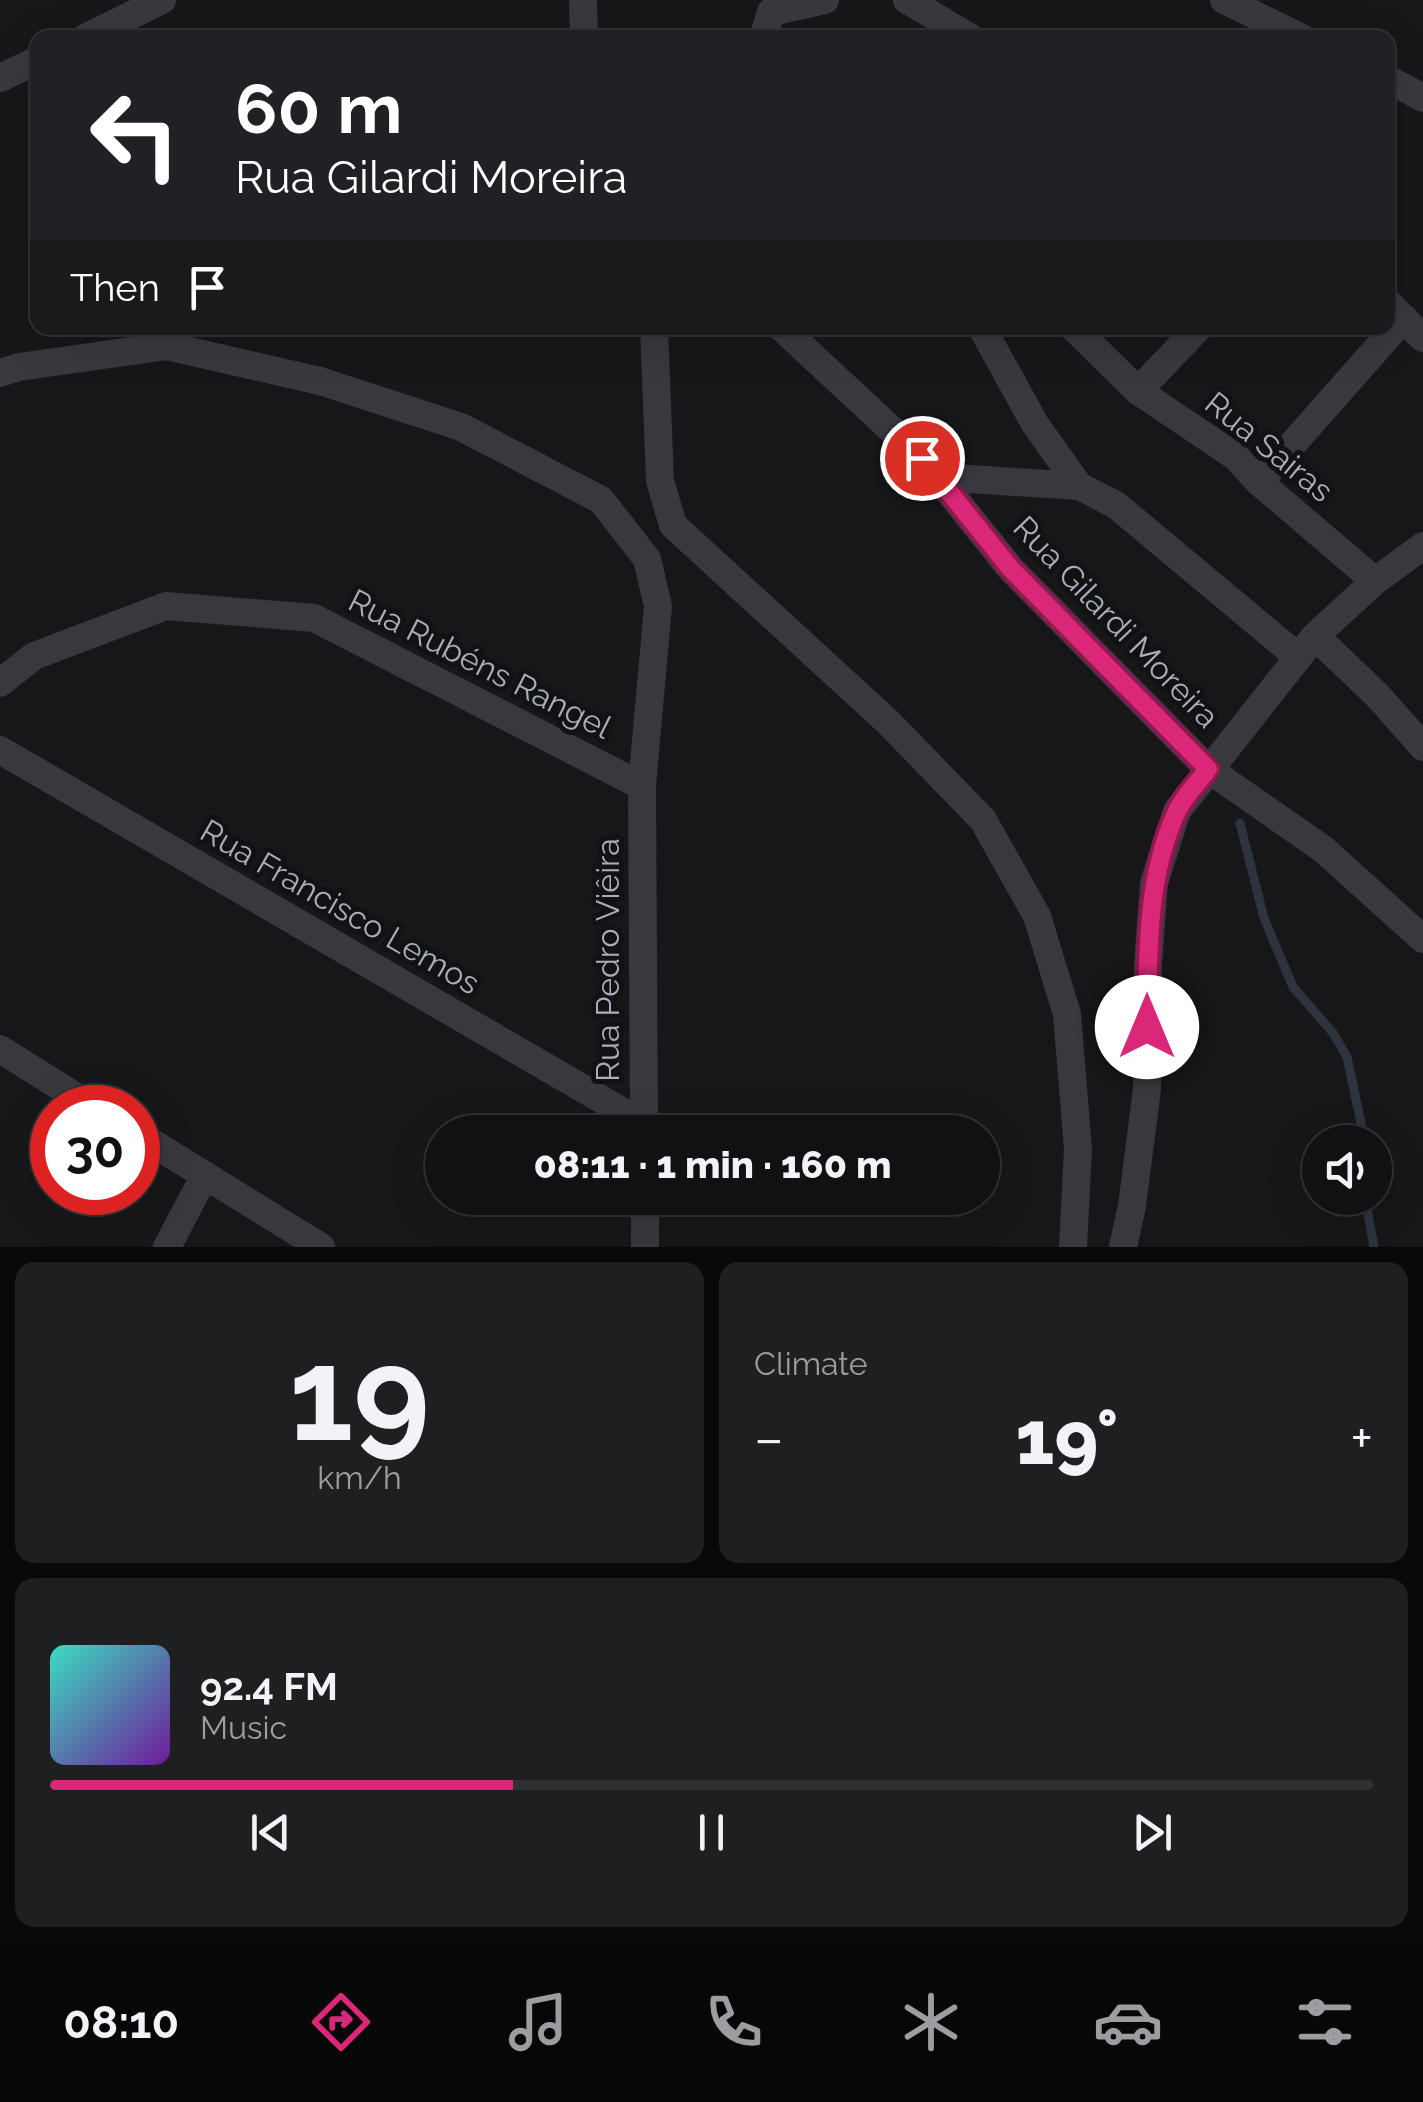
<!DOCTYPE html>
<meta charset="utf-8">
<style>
body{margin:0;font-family:Raleway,sans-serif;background:#1e1f21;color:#f1f3f6;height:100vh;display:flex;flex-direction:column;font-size:38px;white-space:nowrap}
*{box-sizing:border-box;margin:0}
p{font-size:32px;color:#9c9da0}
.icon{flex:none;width:55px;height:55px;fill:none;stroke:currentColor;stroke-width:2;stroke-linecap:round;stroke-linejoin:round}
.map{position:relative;height:1247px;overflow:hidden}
.panel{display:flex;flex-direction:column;gap:15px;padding:15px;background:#09090a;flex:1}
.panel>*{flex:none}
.banner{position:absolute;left:30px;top:30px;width:1365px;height:305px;border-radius:20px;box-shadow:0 10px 40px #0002,0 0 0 2px #303133;background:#202124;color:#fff;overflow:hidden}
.tools{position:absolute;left:1302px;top:1125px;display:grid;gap:20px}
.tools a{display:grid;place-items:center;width:90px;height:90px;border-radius:50%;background:#111113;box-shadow:0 10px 40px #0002,0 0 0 2px #303133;font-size:50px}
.speed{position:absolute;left:30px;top:1085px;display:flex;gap:20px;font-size:50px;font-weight:700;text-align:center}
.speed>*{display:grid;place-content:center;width:130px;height:130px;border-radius:50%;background:#111113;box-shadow:0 10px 40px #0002,0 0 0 2px #303133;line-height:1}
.speed .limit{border:15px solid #d22;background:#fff;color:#111}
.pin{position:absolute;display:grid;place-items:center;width:85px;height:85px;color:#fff;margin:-42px;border:5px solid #fff;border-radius:50%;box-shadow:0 2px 10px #0007}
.me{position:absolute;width:110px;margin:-55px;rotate:0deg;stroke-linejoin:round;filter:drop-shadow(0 0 8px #0008)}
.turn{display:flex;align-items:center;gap:35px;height:210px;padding:0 40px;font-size:45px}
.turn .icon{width:130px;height:130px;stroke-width:2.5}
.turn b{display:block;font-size:70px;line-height:85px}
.then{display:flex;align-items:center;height:95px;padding:0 40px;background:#0003;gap:20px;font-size:38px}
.big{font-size:75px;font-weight:800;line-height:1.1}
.panel .tile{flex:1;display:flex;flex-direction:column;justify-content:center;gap:15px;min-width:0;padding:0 35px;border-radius:20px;background:#1e1f21}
.panel .dial{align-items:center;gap:0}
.dial b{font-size:130px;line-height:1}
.song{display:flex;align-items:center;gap:30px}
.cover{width:120px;height:120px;border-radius:15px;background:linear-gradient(135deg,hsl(170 70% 55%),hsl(280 70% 35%))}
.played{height:10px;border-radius:5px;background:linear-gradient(90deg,#db2777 35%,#303133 35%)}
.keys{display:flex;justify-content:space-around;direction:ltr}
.heat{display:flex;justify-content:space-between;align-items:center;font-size:55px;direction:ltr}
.panel .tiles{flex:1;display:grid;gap:15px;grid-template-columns:1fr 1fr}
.tile:last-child{grid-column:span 2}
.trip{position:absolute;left:425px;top:1115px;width:575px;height:100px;border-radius:50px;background:#111113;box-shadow:0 10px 40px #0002,0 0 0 2px #303133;font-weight:800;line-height:100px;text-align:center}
.tab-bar{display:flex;height:160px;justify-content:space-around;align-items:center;background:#070708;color:#9c9da0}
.tab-bar .icon{width:70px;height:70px}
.tab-bar .current{color:#db2777}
.tab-bar b{font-size:45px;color:#f1f3f6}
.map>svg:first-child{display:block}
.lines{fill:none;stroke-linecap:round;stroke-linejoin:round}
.stream{stroke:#2d343d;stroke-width:9}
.minor{stroke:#38383e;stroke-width:28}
.route-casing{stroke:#8e194d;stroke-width:25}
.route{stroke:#db2777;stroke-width:18}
.labels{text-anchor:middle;stroke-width:10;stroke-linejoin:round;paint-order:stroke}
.street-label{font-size:32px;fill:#a9acb9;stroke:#121214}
</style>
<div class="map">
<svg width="1423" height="1247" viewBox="0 0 1423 1247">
<rect width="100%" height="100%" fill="#171719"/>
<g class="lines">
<!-- stream -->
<path class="stream" d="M 1240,823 L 1264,918 L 1293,987 L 1333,1033 L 1347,1057 L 1365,1142
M 1365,1198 L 1374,1247"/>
<!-- minor -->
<path class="minor" d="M 583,0 L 584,38
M 907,0 L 971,38
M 1224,0 L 1302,38
M 85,38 L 162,0
M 767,38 L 764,35 L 771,12 L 825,0
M 0,78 L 38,60
M 1388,79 L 1423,98
M 1388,303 L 1423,338
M 654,328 L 660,481 L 673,525 L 889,723 L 983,820 L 1037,916 L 1067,1014 L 1078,1149 L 1073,1247
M 782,328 L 922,458 L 1010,568 L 1208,769 L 1323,849 L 1423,939
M 982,328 L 1035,424 L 1079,486
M 1074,328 L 1138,391 L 1236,457 L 1259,482 L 1375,581
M 0,373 L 19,367 L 167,346 L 320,381 L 461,427 L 601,500 L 647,559 L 658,606 L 642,786 L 644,1132
M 1138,391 L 1198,328
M 938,477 L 1079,486 L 1116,505 L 1298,657
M 1259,482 L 1404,318
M 1315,636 L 1377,695 L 1423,747
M 0,683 L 34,656 L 166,606 L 314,618 L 642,786
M 0,750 L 644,1124
M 0,1049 L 94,1108
M 138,1134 L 321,1247
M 645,1198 L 645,1247
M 167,1247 L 205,1175
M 1123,1247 L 1132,1206 L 1147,1089 L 1148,964 L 1154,883 L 1177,811 L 1315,636 L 1375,581 L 1423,546"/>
</g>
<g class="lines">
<!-- route casing -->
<g class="route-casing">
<path id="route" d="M 922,458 L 1010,568 L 1208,769 C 1198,783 1183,797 1176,813 C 1146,880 1148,955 1147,1027"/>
</g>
<!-- route -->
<use href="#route" class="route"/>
</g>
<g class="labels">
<!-- street labels -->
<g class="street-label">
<text transform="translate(1269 447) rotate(39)" y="11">Rua Sairas</text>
<text transform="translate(1116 622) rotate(46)" y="11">Rua Gilardi Moreira</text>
<text transform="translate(480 664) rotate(27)" y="11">Rua Rubéns Rangel</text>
<text transform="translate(340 907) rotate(30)" y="11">Rua Francisco Lemos</text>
<text transform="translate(608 960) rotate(-90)" y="11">Rua Pedro Viêira</text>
</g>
</g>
</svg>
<div class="tools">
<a><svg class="icon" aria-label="sound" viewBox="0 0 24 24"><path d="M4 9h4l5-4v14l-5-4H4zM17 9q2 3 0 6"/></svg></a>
</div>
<div class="speed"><div class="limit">30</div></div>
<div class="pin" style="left:922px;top:458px;background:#d93025"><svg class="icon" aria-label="arrive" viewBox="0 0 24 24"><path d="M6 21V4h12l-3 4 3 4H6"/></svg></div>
<svg class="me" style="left:1147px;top:1027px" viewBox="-20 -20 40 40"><circle r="19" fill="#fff"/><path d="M0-13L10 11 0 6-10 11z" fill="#db2777"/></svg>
<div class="trip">08:11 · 1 min · 160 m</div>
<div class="banner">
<div class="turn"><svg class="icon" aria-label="left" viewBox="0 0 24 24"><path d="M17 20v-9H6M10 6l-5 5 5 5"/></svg><div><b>60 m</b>Rua Gilardi Moreira</div></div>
<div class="then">Then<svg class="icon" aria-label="arrive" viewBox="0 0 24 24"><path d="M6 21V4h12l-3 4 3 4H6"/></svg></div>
</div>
</div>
<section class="panel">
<div class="tiles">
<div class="tile dial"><b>19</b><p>km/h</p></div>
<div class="tile"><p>Climate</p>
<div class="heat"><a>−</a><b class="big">19°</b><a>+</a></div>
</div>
<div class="tile">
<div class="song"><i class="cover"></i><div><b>92.4 FM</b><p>Music</p></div></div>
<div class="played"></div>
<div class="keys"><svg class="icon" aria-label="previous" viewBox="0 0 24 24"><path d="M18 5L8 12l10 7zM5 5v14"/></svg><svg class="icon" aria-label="pause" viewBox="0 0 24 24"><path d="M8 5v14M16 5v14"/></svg><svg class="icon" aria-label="next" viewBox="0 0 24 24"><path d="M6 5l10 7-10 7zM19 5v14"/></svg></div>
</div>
</div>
</section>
<nav class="tab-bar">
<b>08:10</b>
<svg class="icon current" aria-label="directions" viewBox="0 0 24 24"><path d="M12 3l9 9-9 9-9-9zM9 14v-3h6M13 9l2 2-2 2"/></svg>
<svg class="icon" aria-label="music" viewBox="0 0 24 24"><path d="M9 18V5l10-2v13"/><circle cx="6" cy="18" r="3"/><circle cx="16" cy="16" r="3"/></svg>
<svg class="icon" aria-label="phone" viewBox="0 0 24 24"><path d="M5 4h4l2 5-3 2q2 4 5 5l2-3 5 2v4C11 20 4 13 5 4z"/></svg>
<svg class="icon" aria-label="climate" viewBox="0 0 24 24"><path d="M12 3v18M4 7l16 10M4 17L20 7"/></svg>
<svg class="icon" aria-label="car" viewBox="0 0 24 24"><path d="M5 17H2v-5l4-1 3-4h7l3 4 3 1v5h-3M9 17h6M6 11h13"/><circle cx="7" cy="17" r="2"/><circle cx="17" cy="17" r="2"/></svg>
<svg class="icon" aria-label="filters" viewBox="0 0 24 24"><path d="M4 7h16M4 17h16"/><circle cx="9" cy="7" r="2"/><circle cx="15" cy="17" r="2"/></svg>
</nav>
